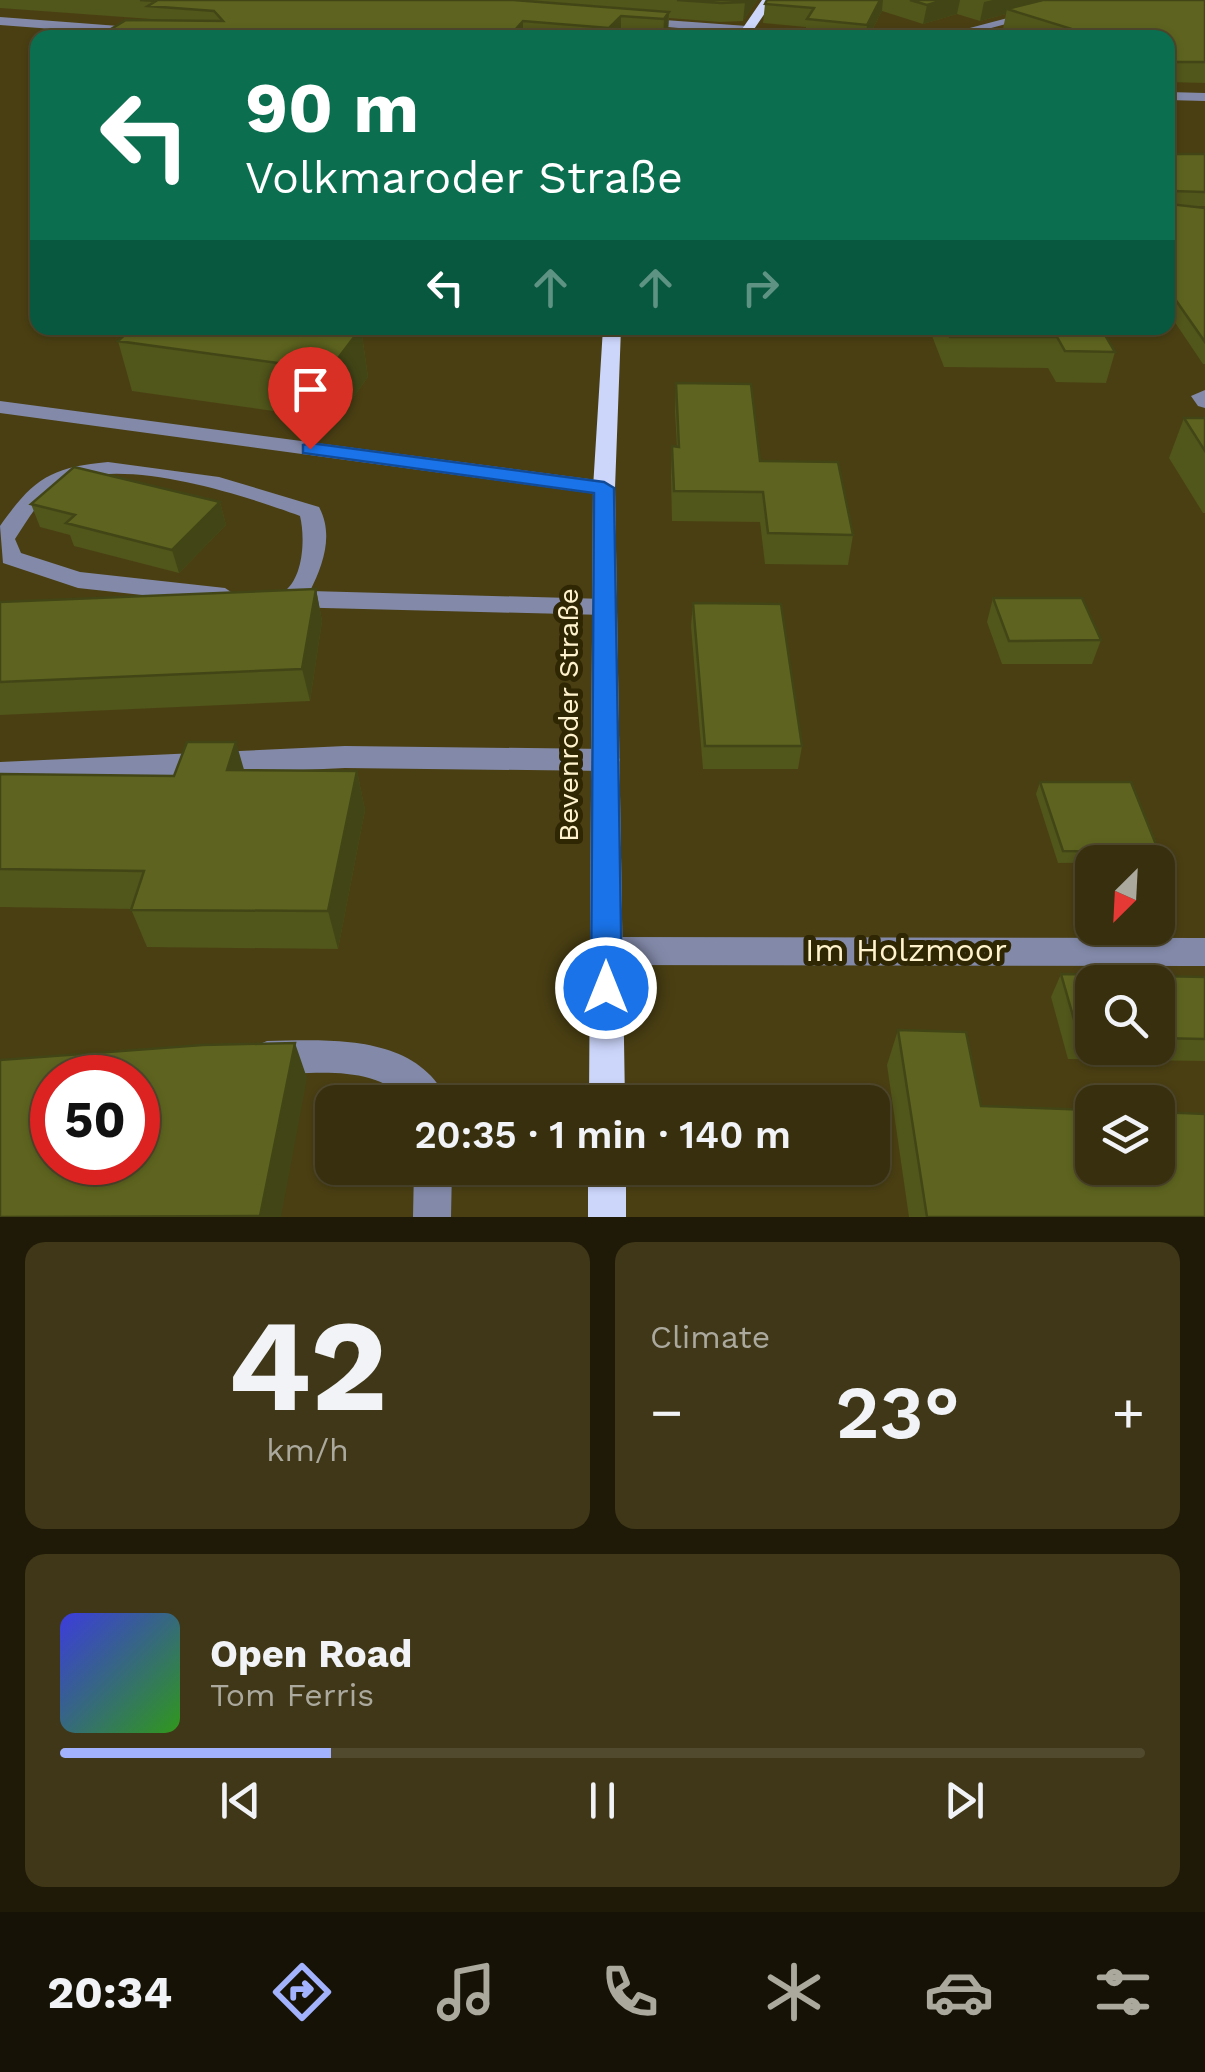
<!DOCTYPE html>
<meta charset="utf-8">
<style>
body{margin:0;font-family:"Work Sans",sans-serif;background:#3f3717;color:#f1f3f6;height:100vh;display:flex;flex-direction:column;font-size:38px;white-space:nowrap}
*{box-sizing:border-box;margin:0}
p{font-size:32px;color:#aba99e}
.icon{flex:none;width:55px;height:55px;fill:none;stroke:currentColor;stroke-width:2;stroke-linecap:round;stroke-linejoin:round}
.map{position:relative;height:1217px;overflow:hidden}
.panel{display:flex;flex-direction:column;gap:25px;padding:25px;background:#1f1a08;flex:1}
.panel>*{flex:none}
.guide{position:absolute;left:30px;top:30px;width:1145px;height:305px;border-radius:20px;box-shadow:0 2px 8px #0004,0 0 0 2px #524a2e;background:#0b6e4f;color:#fff;overflow:hidden}
.needle{width:65px;rotate:204deg}
.tools{position:absolute;left:1075px;top:845px;display:grid;gap:20px}
.tools a{display:grid;place-items:center;width:100px;height:100px;border-radius:20px;background:#382f0e;box-shadow:0 2px 8px #0004,0 0 0 2px #524a2e;font-size:50px}
.speed{position:absolute;left:30px;top:1055px;display:flex;gap:20px;font-size:50px;font-weight:700;text-align:center}
.speed>*{display:grid;place-content:center;width:130px;height:130px;border-radius:50%;background:#382f0e;box-shadow:0 2px 8px #0004,0 0 0 2px #524a2e;line-height:1}
.speed .limit{border:15px solid #d22;background:#fff;color:#111}
.pin{position:absolute;display:grid;place-items:center;width:85px;height:85px;color:#fff;margin:-102px -42px;border-radius:50% 50% 50% 0;rotate:-45deg;box-shadow:0 0 10px #0007}
.pin .icon{rotate:45deg}
.me{position:absolute;width:110px;margin:-55px;rotate:0deg;stroke-linejoin:round;filter:drop-shadow(0 0 8px #0008)}
.turn{display:flex;align-items:center;gap:35px;height:210px;padding:0 50px;font-size:45px}
.turn .icon{width:130px;height:130px;stroke-width:2.5}
.turn b{display:block;font-size:70px;line-height:85px}
.lanes{display:flex;align-items:center;height:95px;padding:0 50px;background:#0003;justify-content:center;gap:50px;direction:ltr}
.lanes .off{opacity:.35}
.big{font-size:75px;font-weight:600;line-height:1.1}
.panel .tile{flex:1;display:flex;flex-direction:column;justify-content:center;gap:15px;min-width:0;padding:0 35px;border-radius:20px;background:#3f3717}
.panel .dial{align-items:center;gap:0}
.dial b{font-size:130px;line-height:1}
.song{display:flex;align-items:center;gap:30px}
.cover{width:120px;height:120px;border-radius:15px;background:linear-gradient(135deg,hsl(240 70% 55%),hsl(110 70% 35%))}
.played{height:10px;border-radius:5px;background:linear-gradient(90deg,#a2b2fd 25%,#524a2e 25%)}
.keys{display:flex;justify-content:space-around;direction:ltr}
.heat{display:flex;justify-content:space-between;align-items:center;font-size:55px;direction:ltr}
.panel .tiles{flex:1;display:grid;gap:25px;grid-template-columns:1fr 1fr}
.tile:last-child{grid-column:span 2}
.trip{position:absolute;left:315px;top:1085px;width:575px;height:100px;border-radius:20px;background:#382f0e;box-shadow:0 2px 8px #0004,0 0 0 2px #524a2e;font-weight:600;line-height:100px;text-align:center}
.tabs{display:flex;height:160px;justify-content:space-around;align-items:center;background:#161306;color:#aba99e}
.tabs .icon{width:70px;height:70px}
.tabs .active{color:#a2b2fd}
.tabs b{font-size:45px;color:#f1f3f6}
.map>svg:first-child{display:block}
.lines{fill:none;stroke-linecap:round;stroke-linejoin:round}
.minor{fill:#838aa9;fill-rule:evenodd}
.major{fill:#ccd6fb;fill-rule:evenodd}
.wall{fill:#51561b;fill-rule:evenodd}
.shaded-wall{fill:#424616}
.building{fill:#5e641f;stroke:#424616;stroke-width:2.5;fill-rule:evenodd}
.route{fill:#1a73e8;stroke:#114b97;stroke-width:2.5}
.labels{text-anchor:middle;stroke-width:10;stroke-linejoin:round;paint-order:stroke}
.street-label{font-size:28px;fill:#fef3cc;stroke:#2f2603}
.near-street-label{font-size:32px;fill:#fef3cc;stroke:#2f2603}
</style>
<div class="map">
<svg width="1205" height="1217" viewBox="0 0 1205 1217">
<rect width="100%" height="100%" fill="#4a3f13"/>
<g class="lines">
<!-- minor -->
<path class="minor" d="M 1075,0 L 1095,0 L 954,38 L 932,38 Z
M 0,17 L 145,28 L 151,32 L 145,36 L 0,25 Z
M 637,18 L 747,26 L 753,30 L 747,34 L 633,24 Z
M 1168,92 L 1205,93 L 1205,101 L 1168,100 Z
M 1205,390 L 1205,408 L 1198,406 L 1191,396 Z
M 0,401 L 604,481 L 615,488 L 604,495 L 0,413 Z
M 108,462 L 219,477 L 319,507 C 334,535 323,565 310,591 L 605,599 L 617,607 L 605,615 L 285,607 L 273,599 C 276,595 282,594 286,590 C 304,575 305,536 300,516 C 243,495 116,453 59,486 C 40,497 27,521 15,539 L 21,553 L 80,572 L 225,588 L 237,596 L 234,602 L 225,604 L 78,588 L 3,563 L 0,526 C 33,479 51,467 108,462 Z
M 345,746 L 606,749 L 616,752 L 620,760 L 616,768 L 606,771 L 345,768 L 0,784 L 0,762 Z
M 606,937 L 1205,938 L 1205,966 L 606,965 L 594,961 L 590,951 L 594,941 Z
M 267,1041 C 329,1040 418,1033 448,1102 L 408,1102 C 375,1063 312,1074 267,1075 L 255,1070 L 249,1058 L 255,1046 Z
M 414,1168 L 452,1168 L 451,1217 L 413,1217 Z"/>
<!-- major -->
<path class="major" d="M 762,0 L 774,0 L 748,38 L 736,38 Z
M 603,328 L 621,328 L 615,488 L 625,1102 L 589,1102 L 593,488 Z
M 588,1168 L 626,1168 L 626,1217 L 588,1217 Z"/>
</g>
<!-- wall -->
<path class="wall" d="M 0,0 L 757,0 L 743,21 L 720,22 L 669,18 L 668,31 L 664,38 L 621,35 L 619,38 L 108,38 L 106,32 L 151,19 L 0,8 Z
M 767,0 L 1205,0 L 1205,83 L 1168,82 L 1168,38 L 1032,38 L 1003,29 L 1006,14 L 980,21 L 957,14 L 923,24 L 882,11 L 868,38 L 805,38 L 806,27 L 763,23 L 765,4 Z
M 1168,154 L 1205,154 L 1205,206 L 1184,206 L 1205,208 L 1205,364 L 1203,364 L 1168,312 Z
M 361,328 L 368,377 L 337,420 L 132,391 L 118,341 Z
M 929,328 L 1101,328 L 1115,352 L 1106,383 L 1056,382 L 1048,368 L 944,367 Z
M 676,383 L 760,461 L 853,535 L 848,565 L 765,564 L 760,522 L 672,521 L 671,476 L 672,446 L 677,447 L 675,412 Z
M 1184,418 L 1205,418 L 1205,513 L 1203,513 L 1169,458 Z
M 220,502 L 226,525 L 179,573 L 74,546 L 70,535 L 40,527 L 31,504 Z
M 316,589 L 322,621 L 310,701 L 0,715 L 0,602 Z
M 993,598 L 1101,640 L 1092,664 L 1002,664 L 987,622 Z
M 693,603 L 802,746 L 798,769 L 703,769 L 691,626 Z
M 244,771 L 357,771 L 365,810 L 338,949 L 147,947 L 131,909 L 0,907 L 0,774 L 174,776 Z
M 1040,782 L 1159,852 L 1153,862 L 1058,863 L 1036,794 Z
M 1061,974 L 1205,977 L 1205,1061 L 1068,1059 L 1051,997 ZM 1092,982 L 1158,982 L 1158,1048 L 1092,1048 Z
M 898,1030 L 981,1106 L 1205,1217 L 909,1217 L 887,1065 Z"/>
<!-- shaded-wall -->
<path class="shaded-wall" d="M 746,0 L 757,0 L 743,21 L 745,2 Z
M 880,0 L 883,0 L 882,11 L 868,38 L 866,38 L 867,25 Z
M 944,0 L 960,0 L 957,14 L 923,24 L 927,5 Z
M 993,0 L 1060,0 L 1007,9 L 1006,14 L 980,21 L 984,2 Z
M 669,12 L 668,31 L 663,38 L 664,19 Z
M 621,16 L 621,35 L 619,38 L 609,38 L 609,28 Z
M 523,21 L 523,38 L 508,38 Z
M 361,328 L 368,377 L 337,420 L 329,370 Z
M 220,502 L 226,525 L 179,573 L 172,550 Z
M 316,589 L 322,621 L 310,701 L 302,669 Z
M 236,742 L 247,780 L 227,770 Z
M 357,771 L 365,810 L 338,949 L 328,911 Z
M 295,1043 L 307,1078 L 281,1217 L 260,1217 Z"/>
<!-- building -->
<path class="building" d="M 140,0 L 513,0 L 669,12 L 664,19 L 621,16 L 609,28 L 523,21 L 508,38 L 180,38 L 106,32 L 126,20 L 223,21 L 214,11 L 148,6 L 156,1 Z
M 677,0 L 746,0 L 745,2 L 721,3 Z
M 767,0 L 880,0 L 867,25 L 807,19 L 814,8 L 765,4 Z
M 910,0 L 944,0 L 927,5 Z
M 1043,0 L 1205,0 L 1205,62 L 1168,62 L 1168,38 L 1091,38 L 1088,34 L 1007,9 Z
M 1168,154 L 1205,154 L 1205,192 L 1173,191 L 1169,204 L 1205,208 L 1205,342 L 1168,289 Z
M 132,328 L 361,328 L 329,370 L 118,341 Z
M 946,328 L 1101,328 L 1115,352 L 1065,351 L 1057,337 L 950,337 Z
M 676,383 L 751,384 L 760,461 L 838,462 L 853,535 L 768,533 L 763,492 L 674,491 L 672,446 L 679,447 Z
M 1184,418 L 1205,418 L 1205,451 Z
M 74,467 L 220,502 L 172,550 L 66,523 L 75,515 L 31,504 Z
M 316,589 L 302,669 L 0,682 L 0,602 Z
M 993,598 L 1082,598 L 1101,640 L 1009,641 Z
M 693,603 L 781,604 L 802,746 L 705,746 Z
M 187,742 L 236,742 L 227,770 L 357,771 L 328,911 L 131,910 L 144,871 L 0,869 L 0,774 L 174,776 Z
M 1040,782 L 1131,782 L 1159,852 L 1063,851 Z
M 1061,974 L 1205,977 L 1205,1039 L 1158,1038 L 1158,982 L 1092,982 L 1092,1037 L 1079,1037 Z
M 898,1030 L 966,1032 L 981,1106 L 1092,1110 L 1092,1168 L 1158,1168 L 1158,1112 L 1205,1114 L 1205,1217 L 927,1217 Z
M 295,1043 L 260,1216 L 0,1217 L 0,1060 L 203,1045 ZM 52,1078 L 138,1078 L 138,1162 L 52,1162 Z"/>
<!-- route -->
<path class="route" d="M 310,443 L 604,482 L 614,488 L 622,988 L 617,998 L 606,1002 L 596,998 L 591,988 L 594,493 L 303,453 L 303,445 Z"/>
<g class="labels">
<!-- street labels -->
<g class="street-label">
<text transform="translate(568 715) rotate(-90)" y="10">Bevenroder Straße</text>
</g>
<!-- near-street labels -->
<g class="near-street-label">
<text x="906" y="961">Im Holzmoor</text>
</g>
</g>
</svg>
<div class="tools">
<a><svg class="needle" viewBox="-14 -14 28 28"><path d="M0-13l5 13h-10z" fill="#e53935"/><path d="M0 13l5-13h-10z" fill="#aba99e"/></svg></a>
<a><svg class="icon" aria-label="search" viewBox="0 0 24 24"><circle cx="10" cy="10" r="6"/><path d="M15 15l6 6"/></svg></a>
<a><svg class="icon" aria-label="layers" viewBox="0 0 24 24"><path d="M12 4l9 5-9 5-9-5zM3 14l9 5 9-5"/></svg></a>
</div>
<div class="speed"><div class="limit">50</div></div>
<div class="pin" style="left:310px;top:449px;background:#d93025"><svg class="icon" aria-label="arrive" viewBox="0 0 24 24"><path d="M6 21V4h12l-3 4 3 4H6"/></svg></div>
<svg class="me" style="left:606px;top:988px" viewBox="-20 -20 40 40"><circle r="17" fill="#1a73e8" stroke="#fff" stroke-width="3"/><path d="M0-11L8 9 0 5-8 9z" fill="#fff"/></svg>
<div class="trip">20:35 · 1 min · 140 m</div>
<div class="guide">
<div class="turn"><svg class="icon" aria-label="left" viewBox="0 0 24 24"><path d="M17 20v-9H6M10 6l-5 5 5 5"/></svg><div><b>90 m</b>Volkmaroder Straße</div></div>
<div class="lanes"><svg class="icon" aria-label="left" viewBox="0 0 24 24"><path d="M17 20v-9H6M10 6l-5 5 5 5"/></svg><svg class="icon off" aria-label="ahead" viewBox="0 0 24 24"><path d="M12 20V5M6 11l6-6 6 6"/></svg><svg class="icon off" aria-label="ahead" viewBox="0 0 24 24"><path d="M12 20V5M6 11l6-6 6 6"/></svg><svg class="icon off" aria-label="right" viewBox="0 0 24 24"><path d="M7 20v-9h11M14 6l5 5-5 5"/></svg></div>
</div>
</div>
<section class="panel">
<div class="tiles">
<div class="tile dial"><b>42</b><p>km/h</p></div>
<div class="tile"><p>Climate</p>
<div class="heat"><a>−</a><b class="big">23°</b><a>+</a></div>
</div>
<div class="tile">
<div class="song"><i class="cover"></i><div><b>Open Road</b><p>Tom Ferris</p></div></div>
<div class="played"></div>
<div class="keys"><svg class="icon" aria-label="previous" viewBox="0 0 24 24"><path d="M18 5L8 12l10 7zM5 5v14"/></svg><svg class="icon" aria-label="pause" viewBox="0 0 24 24"><path d="M8 5v14M16 5v14"/></svg><svg class="icon" aria-label="next" viewBox="0 0 24 24"><path d="M6 5l10 7-10 7zM19 5v14"/></svg></div>
</div>
</div>
</section>
<nav class="tabs">
<b>20:34</b>
<svg class="icon active" aria-label="directions" viewBox="0 0 24 24"><path d="M12 3l9 9-9 9-9-9zM9 14v-3h6M13 9l2 2-2 2"/></svg>
<svg class="icon" aria-label="music" viewBox="0 0 24 24"><path d="M9 18V5l10-2v13"/><circle cx="6" cy="18" r="3"/><circle cx="16" cy="16" r="3"/></svg>
<svg class="icon" aria-label="phone" viewBox="0 0 24 24"><path d="M5 4h4l2 5-3 2q2 4 5 5l2-3 5 2v4C11 20 4 13 5 4z"/></svg>
<svg class="icon" aria-label="climate" viewBox="0 0 24 24"><path d="M12 3v18M4 7l16 10M4 17L20 7"/></svg>
<svg class="icon" aria-label="car" viewBox="0 0 24 24"><path d="M5 17H2v-5l4-1 3-4h7l3 4 3 1v5h-3M9 17h6M6 11h13"/><circle cx="7" cy="17" r="2"/><circle cx="17" cy="17" r="2"/></svg>
<svg class="icon" aria-label="filters" viewBox="0 0 24 24"><path d="M4 7h16M4 17h16"/><circle cx="9" cy="7" r="2"/><circle cx="15" cy="17" r="2"/></svg>
</nav>
